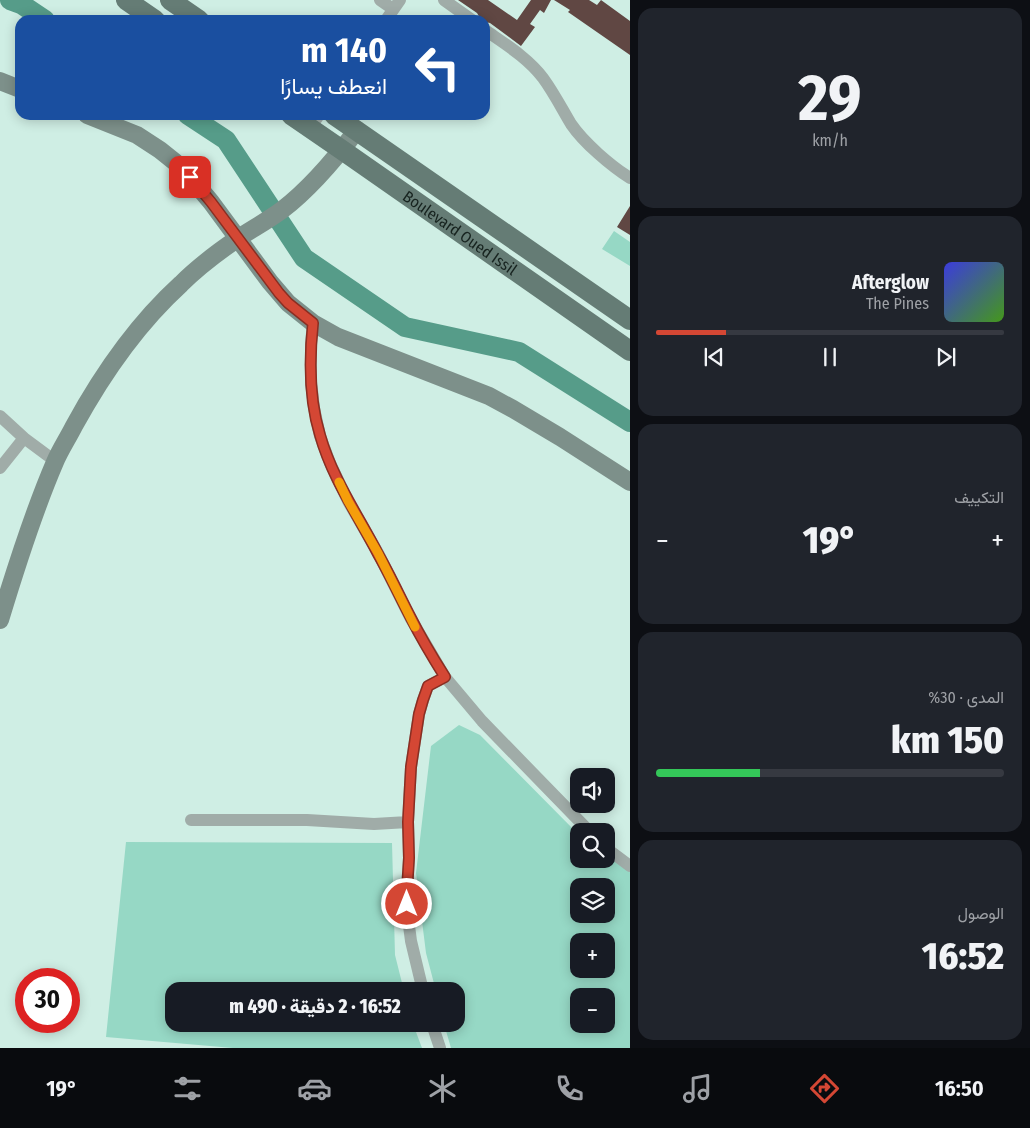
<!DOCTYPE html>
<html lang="ar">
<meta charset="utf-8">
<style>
body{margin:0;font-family:"Fira Sans Condensed",Vazirmatn,sans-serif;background:#20242c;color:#f1f3f6;direction:rtl;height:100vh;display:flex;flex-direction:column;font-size:19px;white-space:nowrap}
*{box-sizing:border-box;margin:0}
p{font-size:16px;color:#9ea1a6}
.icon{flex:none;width:28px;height:28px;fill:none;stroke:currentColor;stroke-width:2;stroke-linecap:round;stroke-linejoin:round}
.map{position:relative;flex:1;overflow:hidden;direction:ltr}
.details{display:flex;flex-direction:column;gap:8px;padding:8px;background:#0d0f14;width:400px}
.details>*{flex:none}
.banner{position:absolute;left:15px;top:15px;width:475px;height:105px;border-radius:15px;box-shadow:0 2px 12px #0003;direction:rtl;background:#1a4fa0;color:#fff;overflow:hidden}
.fabs{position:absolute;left:570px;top:768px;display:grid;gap:10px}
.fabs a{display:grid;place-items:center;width:45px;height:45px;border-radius:10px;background:#171b24;box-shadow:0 2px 12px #0003;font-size:25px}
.speed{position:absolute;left:15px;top:968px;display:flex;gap:10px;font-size:25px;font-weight:700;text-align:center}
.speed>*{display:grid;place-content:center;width:65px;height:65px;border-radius:50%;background:#171b24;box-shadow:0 2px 12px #0003;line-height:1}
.speed .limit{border:8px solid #d22;background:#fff;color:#111}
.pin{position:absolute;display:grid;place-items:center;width:42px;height:42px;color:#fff;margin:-21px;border-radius:10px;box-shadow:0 2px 8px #0006}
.me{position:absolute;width:55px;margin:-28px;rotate:0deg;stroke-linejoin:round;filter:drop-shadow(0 0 4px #0008)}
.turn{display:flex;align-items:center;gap:18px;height:105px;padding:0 20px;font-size:22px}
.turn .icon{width:65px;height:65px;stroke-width:2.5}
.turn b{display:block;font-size:35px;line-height:42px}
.big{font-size:38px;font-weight:800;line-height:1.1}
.details .widget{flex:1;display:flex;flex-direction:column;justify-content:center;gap:8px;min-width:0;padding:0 18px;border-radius:15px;background:#20242c}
.details .dial{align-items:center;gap:0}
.dial b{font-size:65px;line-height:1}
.song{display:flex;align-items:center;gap:15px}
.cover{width:60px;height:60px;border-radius:8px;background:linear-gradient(135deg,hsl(240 70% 55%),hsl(100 70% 35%))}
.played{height:5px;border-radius:2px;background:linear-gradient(90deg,#d44734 20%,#363941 20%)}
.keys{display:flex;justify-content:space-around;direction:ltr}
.heat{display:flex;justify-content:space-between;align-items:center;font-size:28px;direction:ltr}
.charge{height:8px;border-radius:4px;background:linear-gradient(90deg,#34c759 30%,#363941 0)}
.trip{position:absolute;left:165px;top:982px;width:300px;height:50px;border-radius:15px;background:#171b24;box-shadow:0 2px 12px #0003;font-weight:800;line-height:50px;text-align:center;direction:rtl}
.dock{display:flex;height:80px;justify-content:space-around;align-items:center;background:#090b0e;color:#9ea1a6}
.dock .icon{width:35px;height:35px}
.dock .current{color:#d44734}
.dock b{font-size:22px;color:#f1f3f6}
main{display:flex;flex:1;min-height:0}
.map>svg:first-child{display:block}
.green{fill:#96d8c5;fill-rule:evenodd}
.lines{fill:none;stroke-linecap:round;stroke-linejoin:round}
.river{stroke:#569c89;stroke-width:20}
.building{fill:#604743}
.street{stroke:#a0aca8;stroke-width:12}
.secondary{stroke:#7d908a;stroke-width:18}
.primary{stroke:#657c75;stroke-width:20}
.route-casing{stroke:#8a2e22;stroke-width:12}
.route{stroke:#d44734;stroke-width:9}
.slow{stroke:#f59e0b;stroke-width:9}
.labels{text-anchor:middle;stroke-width:5;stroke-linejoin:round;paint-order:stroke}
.street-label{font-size:16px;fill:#17231f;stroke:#cfeee4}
</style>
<main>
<section class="details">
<div class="widget dial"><b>29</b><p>km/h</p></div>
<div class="widget">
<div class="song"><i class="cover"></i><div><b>Afterglow</b><p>The Pines</p></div></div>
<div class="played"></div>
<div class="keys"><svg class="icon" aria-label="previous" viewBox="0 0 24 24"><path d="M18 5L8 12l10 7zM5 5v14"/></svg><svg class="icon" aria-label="pause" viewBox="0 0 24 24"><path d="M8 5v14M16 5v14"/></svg><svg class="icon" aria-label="next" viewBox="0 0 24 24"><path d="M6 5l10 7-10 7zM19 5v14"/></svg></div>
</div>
<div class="widget"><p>التكييف</p>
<div class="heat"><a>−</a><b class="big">19°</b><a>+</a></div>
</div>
<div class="widget"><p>المدى · 30%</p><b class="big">150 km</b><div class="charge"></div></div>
<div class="widget"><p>الوصول</p><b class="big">16:52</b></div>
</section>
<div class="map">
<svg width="630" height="1048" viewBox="0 0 630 1048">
<rect width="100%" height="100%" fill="#cfeee4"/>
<!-- green -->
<path class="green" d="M 614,231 L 630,242 L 630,266 L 602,249 Z
M 459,725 L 480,735 L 579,835 L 579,859 L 606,859 L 606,854 L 630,870 L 630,1048 L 451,1048 L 444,1024 L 456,1024 L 456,991 L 436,991 L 426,953 L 416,873 L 431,746 ZM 579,886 L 606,886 L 606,914 L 579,914 ZM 579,941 L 606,941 L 606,969 L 579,969 ZM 579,996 L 606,996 L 606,1024 L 579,1024 Z
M 126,842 L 392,843 L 395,955 L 404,991 L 174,991 L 174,1024 L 413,1024 L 422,1048 L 233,1048 L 106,1037 Z"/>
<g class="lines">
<!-- river -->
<path class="river" d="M 10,0 L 21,4 L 45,20
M 188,115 L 226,140 L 304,258 L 405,327 L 519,352 L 630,422"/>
</g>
<!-- building -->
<path class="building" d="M 458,0 L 488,0 L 517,20 L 531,0 L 551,0 L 544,13 L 540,10 L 530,24 L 535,27 L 521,46 L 490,23 L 485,22 L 485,20 L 480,18 L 477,13 Z
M 554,0 L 589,0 L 597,5 L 601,0 L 630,21 L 630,55 L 568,12 L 570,10 Z
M 630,206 L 630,235 L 617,227 Z"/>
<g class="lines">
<!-- street -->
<path class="street" d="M 380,0 L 393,9
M 444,0 L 472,20
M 386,20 L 400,0
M 485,30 C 505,44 528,58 543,78 C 554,93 562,109 571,124 C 584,143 611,166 630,178
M 310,128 L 319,115
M 313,323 L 311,343 L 311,382 L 314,408 L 320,436 L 330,463 L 348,501 L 378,553 L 411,619 L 445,677 L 482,721 L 589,831
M 0,416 L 24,438 L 55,461
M 0,468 L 24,438
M 191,820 L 307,820 L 374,824 L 408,822
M 606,848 L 630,866
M 423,991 L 411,941 L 408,918 L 407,890 L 409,858 L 408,822 L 411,767 L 419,714 L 423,700 L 428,686 L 445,677
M 432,1024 L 440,1048"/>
<!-- secondary -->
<path class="secondary" d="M 0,81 L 20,89
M 87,115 L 137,135 L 160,150 L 175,162 L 190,177 L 211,202 L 270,282 L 288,303 L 313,323 L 338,337 L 489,396 L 513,409 L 560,437 L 630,482
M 0,620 C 16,567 33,513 55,462 C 60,450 68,438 74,426 C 103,373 137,324 181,284 C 198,267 218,252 237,239 C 252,229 267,221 282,210 C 311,188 335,159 357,130"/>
<!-- primary -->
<g class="primary">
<path d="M 126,0 L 155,20"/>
<path d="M 170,0 L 199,20"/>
<path id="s1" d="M 291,115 L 342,150 L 630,351"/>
<path d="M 334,115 L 630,320"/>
</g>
</g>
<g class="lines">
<!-- route casing -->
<g class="route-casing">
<path id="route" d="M 190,177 L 211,202 L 279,293 L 288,303 L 313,323 C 309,360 309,399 320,435 C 332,478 358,515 378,554 C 390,575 400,597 411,618 C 421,638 433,658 445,677 L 428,686 L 423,700 L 419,714 L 411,767 L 410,785 L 408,822 L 409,858 L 407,890 L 407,904"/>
</g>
<!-- route -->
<use href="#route" class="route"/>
<!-- slow -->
<path class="slow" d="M 339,482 L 348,501 L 378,553 L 415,627"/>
</g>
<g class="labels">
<!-- street labels -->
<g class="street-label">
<text dy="6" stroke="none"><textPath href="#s1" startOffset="206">Boulevard Oued Issil</textPath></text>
</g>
</g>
</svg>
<div class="fabs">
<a><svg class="icon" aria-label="sound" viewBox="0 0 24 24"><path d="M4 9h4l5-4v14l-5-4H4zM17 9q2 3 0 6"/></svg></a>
<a><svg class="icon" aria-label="search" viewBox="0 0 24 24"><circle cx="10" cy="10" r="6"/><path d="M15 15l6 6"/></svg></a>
<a><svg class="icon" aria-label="layers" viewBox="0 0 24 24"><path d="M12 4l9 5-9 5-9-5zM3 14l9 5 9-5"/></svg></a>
<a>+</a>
<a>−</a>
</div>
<div class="speed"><div class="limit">30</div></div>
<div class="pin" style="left:190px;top:177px;background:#d93025"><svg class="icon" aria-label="arrive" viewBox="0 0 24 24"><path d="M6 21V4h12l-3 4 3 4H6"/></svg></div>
<svg class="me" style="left:407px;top:904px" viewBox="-20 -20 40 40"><circle r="17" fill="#d44734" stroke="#fff" stroke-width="3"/><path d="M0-11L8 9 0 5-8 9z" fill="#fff"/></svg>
<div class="trip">16:52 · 2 دقيقة · 490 m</div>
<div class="banner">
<div class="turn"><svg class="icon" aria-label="left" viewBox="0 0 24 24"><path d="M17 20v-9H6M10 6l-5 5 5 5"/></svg><div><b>140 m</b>انعطف يسارًا</div></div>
</div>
</div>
</main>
<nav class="dock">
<b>16:50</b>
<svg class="icon current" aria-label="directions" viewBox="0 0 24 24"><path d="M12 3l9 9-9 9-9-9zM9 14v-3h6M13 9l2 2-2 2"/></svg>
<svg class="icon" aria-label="music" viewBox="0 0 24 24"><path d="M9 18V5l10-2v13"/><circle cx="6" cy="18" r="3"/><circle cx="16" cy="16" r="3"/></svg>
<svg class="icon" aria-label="phone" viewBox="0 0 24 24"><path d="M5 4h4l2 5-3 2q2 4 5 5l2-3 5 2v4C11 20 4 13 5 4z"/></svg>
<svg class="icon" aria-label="climate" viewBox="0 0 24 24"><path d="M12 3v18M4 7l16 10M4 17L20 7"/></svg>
<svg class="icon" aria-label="car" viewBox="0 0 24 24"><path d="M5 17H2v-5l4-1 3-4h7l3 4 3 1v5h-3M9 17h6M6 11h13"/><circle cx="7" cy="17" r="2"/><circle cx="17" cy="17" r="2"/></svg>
<svg class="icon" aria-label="filters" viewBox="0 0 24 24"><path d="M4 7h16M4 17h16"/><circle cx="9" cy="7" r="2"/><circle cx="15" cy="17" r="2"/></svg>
<b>19°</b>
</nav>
